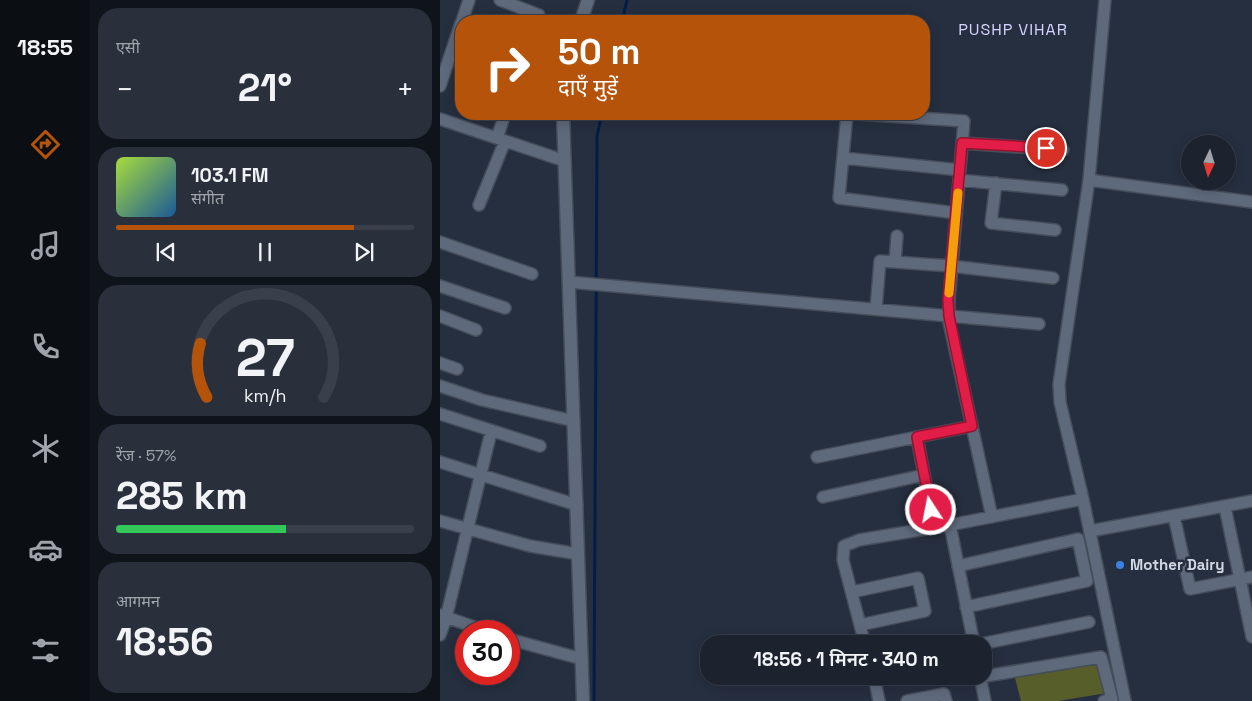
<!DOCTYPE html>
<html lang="hi">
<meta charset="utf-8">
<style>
body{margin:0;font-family:"Space Grotesk","Noto Sans Devanagari",sans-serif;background:#292f3b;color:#f1f3f6;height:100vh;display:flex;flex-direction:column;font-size:19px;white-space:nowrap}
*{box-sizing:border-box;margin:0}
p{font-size:16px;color:#a0a4aa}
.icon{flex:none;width:28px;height:28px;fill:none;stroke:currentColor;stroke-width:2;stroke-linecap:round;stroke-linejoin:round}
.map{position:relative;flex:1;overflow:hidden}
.details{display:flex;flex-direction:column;gap:8px;padding:8px;background:#0f131a;width:350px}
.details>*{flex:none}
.banner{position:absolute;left:15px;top:15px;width:475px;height:105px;border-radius:20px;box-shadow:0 2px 12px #0003,0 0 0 1px #3a404b;background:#b45309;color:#fff;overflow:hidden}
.needle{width:32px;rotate:184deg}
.buttons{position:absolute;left:741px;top:135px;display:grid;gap:10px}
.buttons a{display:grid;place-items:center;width:55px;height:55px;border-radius:50%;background:#1c232f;box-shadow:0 2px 12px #0003,0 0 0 1px #3a404b;font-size:25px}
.speed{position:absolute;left:15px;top:620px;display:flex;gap:10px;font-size:25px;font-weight:700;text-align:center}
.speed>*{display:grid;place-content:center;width:65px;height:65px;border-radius:50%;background:#1c232f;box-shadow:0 2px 12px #0003,0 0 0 1px #3a404b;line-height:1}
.speed .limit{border:8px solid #d22;background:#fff;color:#111}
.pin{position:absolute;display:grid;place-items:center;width:42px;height:42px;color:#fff;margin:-21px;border:2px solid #fff;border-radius:50%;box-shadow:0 1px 5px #0007}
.me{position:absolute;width:55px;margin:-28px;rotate:349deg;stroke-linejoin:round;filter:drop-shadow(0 0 4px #0008)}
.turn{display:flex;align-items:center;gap:18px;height:105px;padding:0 20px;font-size:22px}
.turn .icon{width:65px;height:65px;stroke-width:2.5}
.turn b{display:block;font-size:35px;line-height:42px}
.big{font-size:38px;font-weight:600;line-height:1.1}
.details .card{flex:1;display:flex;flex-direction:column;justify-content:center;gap:8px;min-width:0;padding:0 18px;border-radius:20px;background:#292f3b}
.details .dial{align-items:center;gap:0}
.dial svg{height:130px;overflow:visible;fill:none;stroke:#3a404b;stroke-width:7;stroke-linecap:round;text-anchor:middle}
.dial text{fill:#f1f3f6;stroke:none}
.song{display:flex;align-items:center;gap:15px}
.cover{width:60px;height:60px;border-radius:8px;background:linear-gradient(135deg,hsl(80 70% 55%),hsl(210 70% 35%))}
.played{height:5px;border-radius:2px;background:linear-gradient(90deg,#b45309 80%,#3a404b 80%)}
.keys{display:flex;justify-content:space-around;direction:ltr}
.heat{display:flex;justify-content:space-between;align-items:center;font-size:28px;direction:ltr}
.charge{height:8px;border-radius:4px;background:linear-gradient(90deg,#34c759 57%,#3a404b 0)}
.trip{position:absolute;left:260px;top:635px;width:292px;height:50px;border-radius:20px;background:#1c232f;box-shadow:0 2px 12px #0003,0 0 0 1px #3a404b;font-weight:600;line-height:50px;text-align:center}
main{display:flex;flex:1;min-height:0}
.tab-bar{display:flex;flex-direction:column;width:90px;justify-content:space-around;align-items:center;background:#0b0e13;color:#a0a4aa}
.tab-bar .icon{width:35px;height:35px}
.tab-bar .on{color:#b45309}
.tab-bar b{font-size:22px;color:#f1f3f6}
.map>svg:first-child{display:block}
.green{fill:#575e2a}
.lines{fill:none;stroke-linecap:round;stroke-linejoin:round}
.stream{stroke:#001e48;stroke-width:3}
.minor-casing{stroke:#454d5b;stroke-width:14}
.tertiary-casing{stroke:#454d5b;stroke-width:15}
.minor{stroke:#5e697b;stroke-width:11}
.tertiary{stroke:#5e697b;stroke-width:12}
.route-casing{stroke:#92132f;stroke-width:12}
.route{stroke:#e11d48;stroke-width:9}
.slow{stroke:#f59e0b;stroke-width:9}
.shop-dot{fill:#3f7fe0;stroke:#262f3f;stroke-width:2}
.labels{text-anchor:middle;stroke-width:5;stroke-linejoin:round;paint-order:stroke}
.poi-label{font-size:15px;font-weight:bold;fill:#d2d9e3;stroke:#262f3f;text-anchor:start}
.neighbourhood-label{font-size:16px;letter-spacing:1px;fill:#d5d3fe;stroke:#262f3f}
</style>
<main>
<nav class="tab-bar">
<b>18:55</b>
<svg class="icon on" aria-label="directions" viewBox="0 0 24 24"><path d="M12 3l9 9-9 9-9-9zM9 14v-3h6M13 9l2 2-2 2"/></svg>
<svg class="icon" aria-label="music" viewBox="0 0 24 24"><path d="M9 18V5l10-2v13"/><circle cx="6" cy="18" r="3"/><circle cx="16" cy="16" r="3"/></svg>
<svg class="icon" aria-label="phone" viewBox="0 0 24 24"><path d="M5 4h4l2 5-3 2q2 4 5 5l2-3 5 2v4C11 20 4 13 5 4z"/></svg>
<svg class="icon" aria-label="climate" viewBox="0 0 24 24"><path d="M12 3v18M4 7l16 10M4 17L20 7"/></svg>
<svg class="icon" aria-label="car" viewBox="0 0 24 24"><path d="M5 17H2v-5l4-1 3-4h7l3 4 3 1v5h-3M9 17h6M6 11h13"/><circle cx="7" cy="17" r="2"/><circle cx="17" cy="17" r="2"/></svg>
<svg class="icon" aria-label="filters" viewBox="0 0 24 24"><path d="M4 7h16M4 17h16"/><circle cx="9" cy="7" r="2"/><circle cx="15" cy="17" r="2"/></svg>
</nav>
<section class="details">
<div class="card"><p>एसी</p>
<div class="heat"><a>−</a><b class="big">21°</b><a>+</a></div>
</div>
<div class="card">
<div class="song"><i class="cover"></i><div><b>103.1 FM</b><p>संगीत</p></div></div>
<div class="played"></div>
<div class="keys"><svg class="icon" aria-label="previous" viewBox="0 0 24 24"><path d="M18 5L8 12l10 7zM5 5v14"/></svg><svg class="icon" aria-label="pause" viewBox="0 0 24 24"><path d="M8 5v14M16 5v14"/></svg><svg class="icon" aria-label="next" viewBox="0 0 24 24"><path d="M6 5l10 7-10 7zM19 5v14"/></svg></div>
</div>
<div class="card dial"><svg viewBox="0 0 100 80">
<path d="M14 69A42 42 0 1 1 86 69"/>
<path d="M14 69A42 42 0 0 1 10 36" stroke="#b45309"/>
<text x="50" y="56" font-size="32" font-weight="700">27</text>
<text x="50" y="72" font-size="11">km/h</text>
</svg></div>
<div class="card"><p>रेंज · 57%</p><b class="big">285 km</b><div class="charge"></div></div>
<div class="card"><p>आगमन</p><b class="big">18:56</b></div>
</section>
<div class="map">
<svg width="812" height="701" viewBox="0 0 812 701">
<rect width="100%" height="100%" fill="#262f3f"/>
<!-- green -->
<path class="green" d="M 656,653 L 667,693 L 618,701 L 581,701 L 573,670 Z"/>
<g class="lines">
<!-- stream -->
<path class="stream" d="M 182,21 L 187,0
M 154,701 L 157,136 L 162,114"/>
<!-- minor casing -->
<g class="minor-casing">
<path id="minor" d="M 60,0 L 99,15 L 97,21
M 665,0 L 649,180 L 619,384 L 620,402 L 643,499 L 685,701
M 22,21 L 29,0
M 0,86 L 21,23
M 407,114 L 399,198 L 516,213
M 418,114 L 524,121 L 509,300 L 509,322 L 552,517
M 0,119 L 125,161
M 57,138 L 65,114
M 522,143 L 623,150
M 403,158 L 520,170
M 519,180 L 622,190
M 649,180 L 812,202
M 556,183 L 551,223 L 615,230
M 39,205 L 65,141
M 0,242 L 92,274
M 455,262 L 457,236
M 129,282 L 599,324
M 0,286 L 65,308
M 436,309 L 440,261 L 511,266 L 613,278
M 0,316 L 36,330
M 0,363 L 17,369
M 0,386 L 42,400 L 134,421
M 0,414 L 100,446
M 477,437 L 494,528
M 377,457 L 532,426
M 0,462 L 137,505
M 383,497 L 484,475
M 785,507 L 812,637
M 734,516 L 750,589 L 812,577
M 0,521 L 90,546 L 138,554
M 510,525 L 534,644
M 650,531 L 812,501
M 518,566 L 638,539 L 647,581 L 526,607
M 412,592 L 478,578 L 485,611 L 420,625
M 0,615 L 46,631
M 0,635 L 6,618 L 51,432
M 69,639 L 142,659
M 425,644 L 403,560 L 404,546 L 419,540 L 510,525 L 643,499
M 541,644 L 649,622
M 434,676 L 439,701
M 540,676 L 545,701
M 540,677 L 661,657 L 672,699 L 664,701
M 467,701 L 504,694 L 506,701"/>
</g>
<!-- tertiary casing -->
<g class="tertiary-casing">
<path id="tertiary" d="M 141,21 L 148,0
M 123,114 L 143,701"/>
</g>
<!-- minor -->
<use href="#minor" class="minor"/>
<!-- tertiary -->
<use href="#tertiary" class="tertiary"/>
</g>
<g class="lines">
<!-- route casing -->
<g class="route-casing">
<path id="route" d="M 491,510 L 477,437 L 532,426 L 509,316 L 508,300 L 522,143 L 606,148"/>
</g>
<!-- route -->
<use href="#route" class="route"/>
<!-- slow -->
<path class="slow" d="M 509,293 L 518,193"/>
</g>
<!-- markers -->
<circle class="shop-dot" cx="680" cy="565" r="5"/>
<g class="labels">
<!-- poi labels -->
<g class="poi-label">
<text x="690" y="570">Mother Dairy</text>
</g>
<!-- neighbourhood labels -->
<g class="neighbourhood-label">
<text x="573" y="35">PUSHP VIHAR</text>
</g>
</g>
</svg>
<div class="buttons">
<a><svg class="needle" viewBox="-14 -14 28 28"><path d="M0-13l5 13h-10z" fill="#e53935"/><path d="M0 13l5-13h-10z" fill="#a0a4aa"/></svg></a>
</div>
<div class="speed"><div class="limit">30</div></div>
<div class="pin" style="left:606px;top:148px;background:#d93025"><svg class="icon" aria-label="arrive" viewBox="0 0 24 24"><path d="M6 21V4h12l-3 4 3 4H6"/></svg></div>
<svg class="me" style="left:491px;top:510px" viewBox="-20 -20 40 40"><circle r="17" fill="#e11d48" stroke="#fff" stroke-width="3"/><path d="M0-11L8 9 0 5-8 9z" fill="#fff"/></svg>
<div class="trip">18:56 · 1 मिनट · 340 m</div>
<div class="banner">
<div class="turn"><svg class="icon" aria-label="right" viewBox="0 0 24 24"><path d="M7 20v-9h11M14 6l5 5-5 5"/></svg><div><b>50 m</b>दाएँ मुड़ें</div></div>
</div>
</div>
</main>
